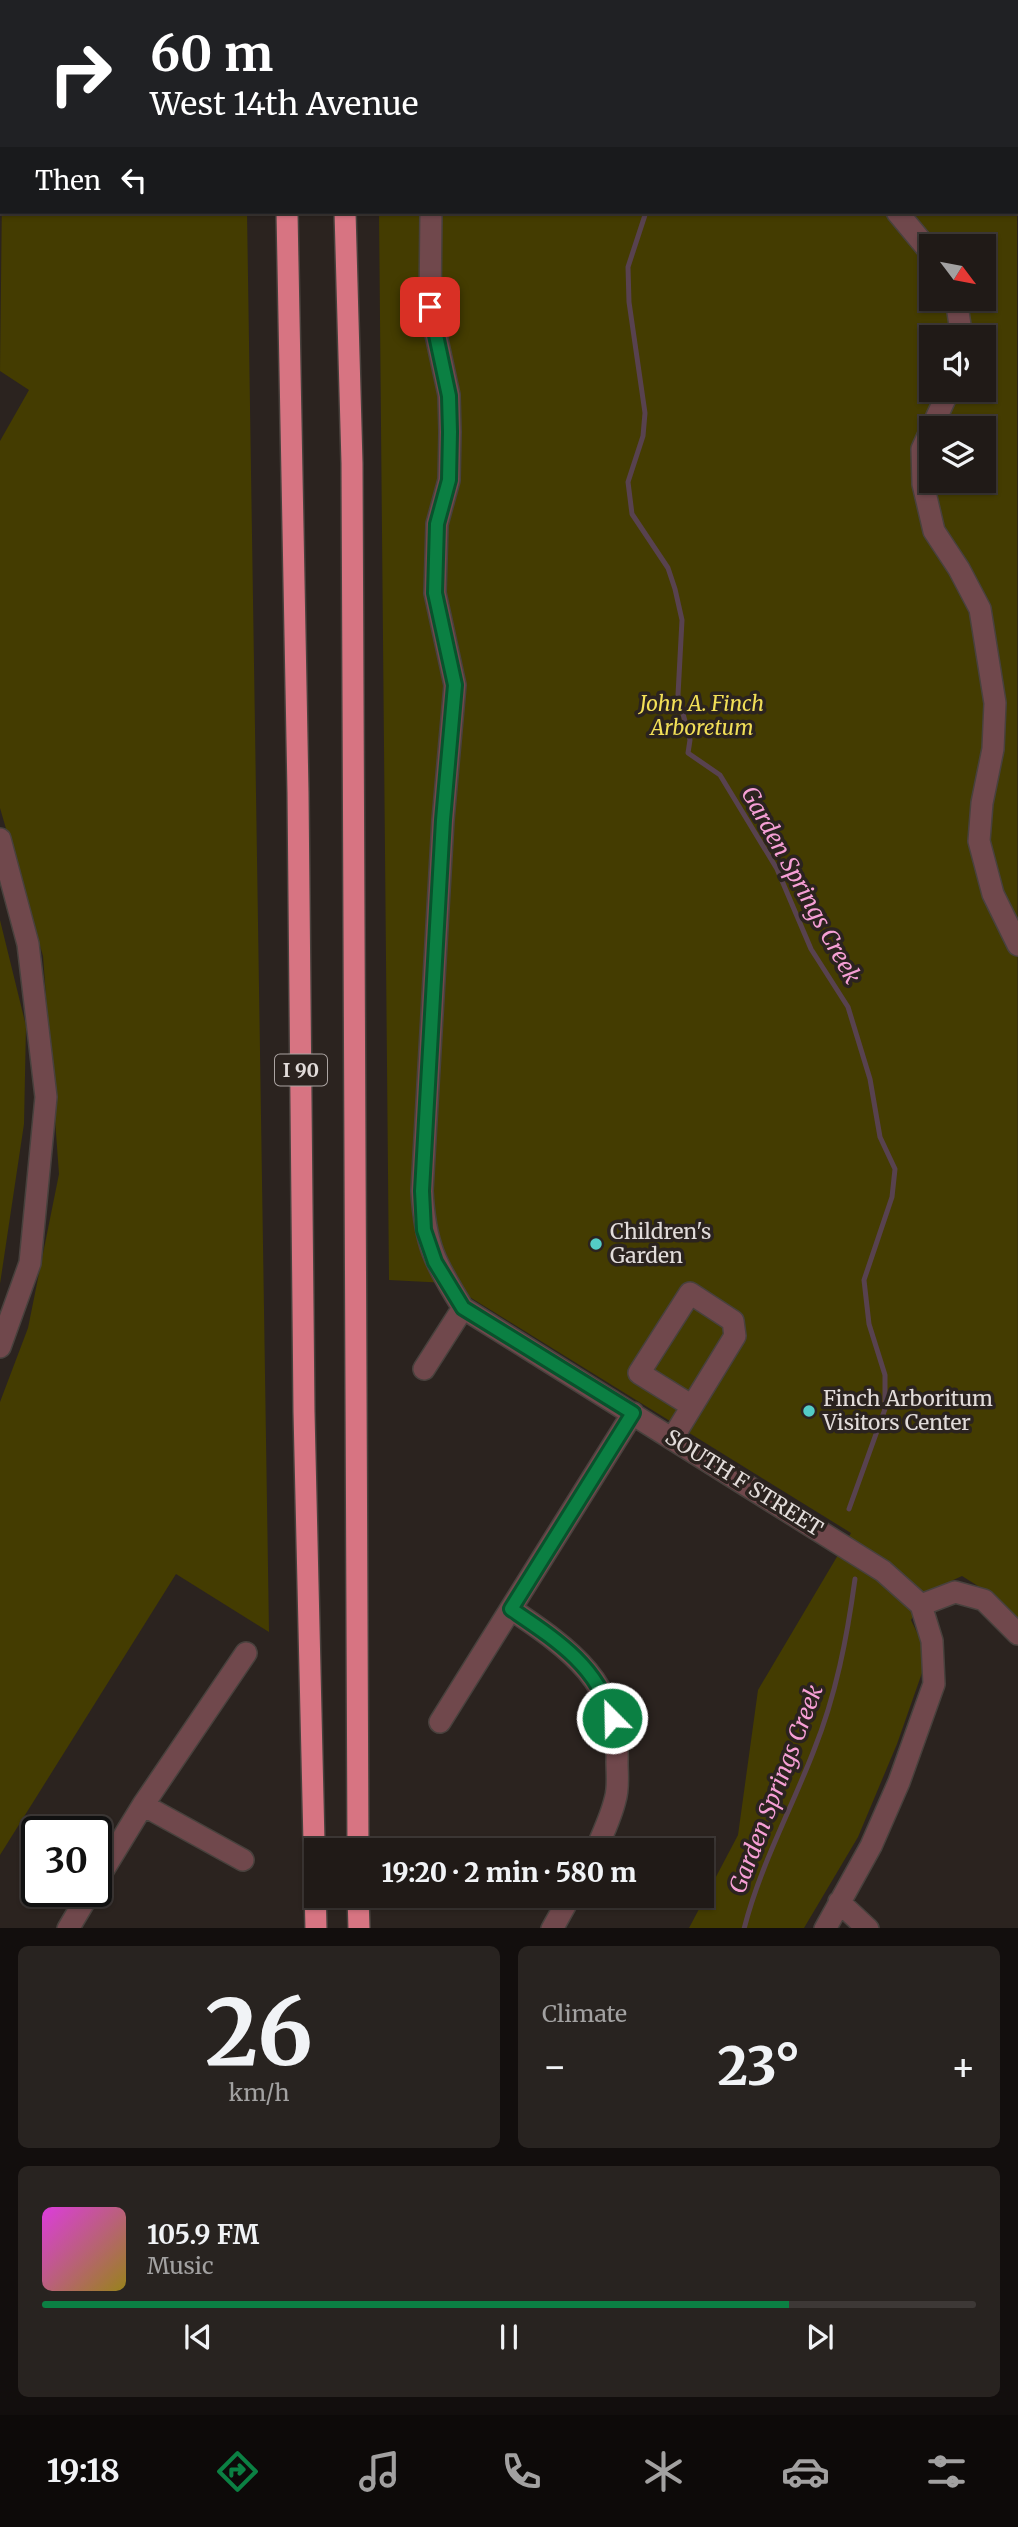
<!DOCTYPE html>
<meta charset="utf-8">
<style>
body{margin:0;font-family:Merriweather,serif;background:#282320;color:#f1f3f6;height:100vh;display:flex;flex-direction:column;font-size:26px;white-space:nowrap}
*{box-sizing:border-box;margin:0}
p{font-size:23px;color:#a2a1a1}
.icon{flex:none;width:38px;height:38px;fill:none;stroke:currentColor;stroke-width:2;stroke-linecap:round;stroke-linejoin:round}
.map{position:relative;height:1928px;overflow:hidden}
.panel{display:flex;flex-direction:column;gap:18px;padding:18px;background:#120e0d;flex:1}
.panel>*{flex:none}
.guide{position:absolute;left:0px;top:0px;width:1018px;height:214px;box-shadow:0 2px 5px #0004,0 0 0 2px #3d3836;background:#202124;color:#fff;overflow:hidden}
.needle{width:46px;rotate:122deg}
.buttons{position:absolute;left:919px;top:234px;display:grid;gap:14px}
.buttons a{display:grid;place-items:center;width:77px;height:77px;border-radius:0px;background:#201a17;box-shadow:0 2px 5px #0004,0 0 0 2px #3d3836;font-size:35px}
.speed{position:absolute;left:21px;top:1816px;display:flex;gap:14px;font-size:35px;font-weight:700;text-align:center}
.speed>*{display:grid;place-content:center;width:91px;height:91px;border-radius:50%;background:#201a17;box-shadow:0 2px 5px #0004,0 0 0 2px #3d3836;line-height:1}
.speed .limit{border:4px solid #111;border-radius:10px;background:#fff;color:#111}
.pin{position:absolute;display:grid;place-items:center;width:60px;height:60px;color:#fff;margin:-30px;border-radius:14px;box-shadow:0 4px 10px #0006}
.me{position:absolute;width:77px;margin:-38px;rotate:337deg;stroke-linejoin:round;filter:drop-shadow(0 0 5px #0008)}
.turn{display:flex;align-items:center;gap:24px;height:147px;padding:0 35px;font-size:32px}
.turn .icon{width:91px;height:91px;stroke-width:2.5}
.turn b{display:block;font-size:49px;line-height:60px}
.then{display:flex;align-items:center;height:66px;padding:0 35px;background:#0003;gap:14px;font-size:26px}
.big{font-size:52px;font-weight:800;line-height:1.1}
.panel .tile{flex:1;display:flex;flex-direction:column;justify-content:center;gap:10px;min-width:0;padding:0 24px;border-radius:10px;background:#282320}
.panel .dial{align-items:center;gap:0}
.dial b{font-size:91px;line-height:1}
.song{display:flex;align-items:center;gap:21px}
.cover{width:84px;height:84px;border-radius:10px;background:linear-gradient(135deg,hsl(300 70% 55%),hsl(50 70% 35%))}
.played{height:7px;border-radius:4px;background:linear-gradient(90deg,#0b8043 80%,#3d3836 80%)}
.keys{display:flex;justify-content:space-around;direction:ltr}
.heat{display:flex;justify-content:space-between;align-items:center;font-size:38px;direction:ltr}
.panel .tiles{flex:1;display:grid;gap:18px;grid-template-columns:1fr 1fr}
.tile:last-child{grid-column:span 2}
.trip{position:absolute;left:304px;top:1838px;width:410px;height:70px;border-radius:0px;background:#201a17;box-shadow:0 2px 5px #0004,0 0 0 2px #3d3836;font-weight:800;line-height:70px;text-align:center}
.menu{display:flex;height:112px;justify-content:space-around;align-items:center;background:#0d0a09;color:#a2a1a1}
.menu .icon{width:49px;height:49px}
.menu .active{color:#0b8043}
.menu b{font-size:32px;color:#f1f3f6}
.map>svg:first-child{display:block}
.green{fill:#443c01;fill-rule:evenodd}
.lines{fill:none;stroke-linecap:round;stroke-linejoin:round}
.stream{stroke:#58424f;stroke-width:5}
.minor-casing{stroke:#48413d;stroke-width:24}
.highway-casing{stroke:#48413d;stroke-width:24}
.minor{stroke:#70484c;stroke-width:21}
.highway{stroke:#d77482;stroke-width:21}
.route-casing{stroke:#07532c;stroke-width:18}
.route{stroke:#0b8043;stroke-width:12}
.poi-dot{fill:#54cdc7;stroke:#2b231f;stroke-width:2.5}
.labels{text-anchor:middle;stroke-width:7;stroke-linejoin:round;paint-order:stroke}
.shield{fill:#2b231f;stroke:#aba4a2;stroke-width:2}
.shield-label{font-size:19px;font-weight:bold;fill:#e2dcda}
.park-label{font-size:21px;font-style:italic;fill:#f2df57;stroke:#2b231f}
.poi-label{font-size:21px;fill:#e2dcda;stroke:#2b231f;text-anchor:start}
.street-label{font-size:21px;fill:#e2dcda;stroke:#2b231f}
.water-label{font-size:23px;font-style:italic;fill:#f69fd5;stroke:#2b231f}
</style>
<div class="map">
<svg width="1018" height="1929" viewBox="0 0 1018 1929">
<rect width="100%" height="100%" fill="#2b231f"/>
<!-- green -->
<path class="green" d="M 0,0 L 243,0 L 244,2 L 2,2 L 2,132 Z
M 377,0 L 981,0 L 981,2 L 377,2 Z
M 2,195 L 2,212 L 247,212 L 269,1632 L 176,1574 L 0,1855 L 0,1402 L 28,1328 L 59,1174 L 43,956 L 0,808 L 0,441 L 29,390 L 0,371 Z
M 1017,200 L 1018,1624 L 994,1596 L 962,1576 L 927,1592 L 911,1620 L 921,1641 L 923,1670 L 897,1744 L 858,1837 L 804,1928 L 689,1928 L 738,1835 L 758,1690 L 851,1533 L 447,1283 L 389,1280 L 379,212 L 1017,212 ZM 931,247 L 984,247 L 984,299 L 931,299 ZM 931,338 L 984,338 L 984,390 L 931,390 ZM 931,429 L 984,429 L 984,481 L 931,481 Z
M 0,920 L 26,1026 L 24,1124 L 0,1284 Z"/>
<g class="lines">
<!-- stream -->
<path class="stream" d="M 619,0 L 619,2
M 646,212 L 628,267 L 629,302 L 645,413 L 643,436 L 628,482 L 632,514 L 668,568 L 675,589 L 682,620 L 678,695 L 690,740 L 688,753 L 720,775 L 777,869 L 811,949 L 848,1007 L 870,1079 L 880,1137 L 895,1169 L 892,1197 L 864,1280 L 869,1324 L 885,1375 L 885,1409 L 849,1509
M 744,1929 C 760,1866 791,1810 814,1750 C 836,1695 847,1638 855,1579"/>
<!-- minor casing -->
<g class="minor-casing">
<path id="minor" d="M 432,2 L 432,0
M 431,212 L 430,307 L 449,395 L 450,432 L 449,480 L 437,524 L 435,593 L 455,685 L 443,820 L 422,1191 C 425,1245 435,1263 463,1308 L 883,1571 L 921,1605
M 897,212 L 931,253
M 956,299 L 962,338
M 949,390 L 922,449 L 923,484 L 934,531 L 959,569 L 980,609 L 995,703 L 993,749 L 982,803 L 979,841 L 993,894 L 1018,945
M 0,839 L 28,944 L 46,1097 L 30,1263 L 0,1347
M 424,1369 L 463,1308
M 672,1439 L 735,1336 L 733,1321 L 690,1293 L 639,1373 L 692,1406
M 921,1605 L 955,1592 L 984,1600 L 1018,1634
M 511,1609 C 570,1649 620,1683 617,1762 C 617,1774 619,1788 615,1800 C 611,1817 603,1833 596,1850
M 440,1722 L 633,1413
M 143,1805 L 243,1860
M 96,1882 L 143,1805 L 246,1653
M 839,1902 L 868,1929
M 68,1929 L 90,1892
M 552,1929 L 571,1895
M 825,1929 L 871,1846 L 899,1782 L 934,1684 L 932,1641 L 921,1605"/>
</g>
<!-- highway casing -->
<g class="highway-casing">
<path id="highway" d="M 282,0 L 282,2
M 339,0 L 340,2
M 287,212 L 298,792 L 304,1412 L 316,1929
M 345,212 L 352,463 L 358,1850
M 358,1895 L 359,1929"/>
</g>
<!-- minor -->
<use href="#minor" class="minor"/>
<!-- highway -->
<use href="#highway" class="highway"/>
</g>
<g class="lines">
<!-- route casing -->
<g class="route-casing">
<path id="route" d="M 430,307 L 449,396 L 450,432 L 449,480 L 437,524 L 435,593 L 455,685 L 443,820 L 422,1191 L 424,1230 L 435,1262 L 463,1308 L 633,1413 L 511,1609 C 555,1639 597,1665 612,1718"/>
</g>
<!-- route -->
<use href="#route" class="route"/>
</g>
<!-- markers -->
<g class="poi-dot">
<circle cx="596" cy="1244" r="7"/>
<circle cx="809" cy="1411" r="7"/>
</g>
<g class="labels">
<!-- shield labels -->
<rect class="shield" x="275" y="1054.5" width="52" height="31" rx="5"/>
<g class="shield-label">
<text x="301" y="1077">I 90</text>
</g>
<!-- park labels -->
<g class="park-label">
<text x="702" y="711">John A. Finch<tspan x="702" dy="24">Arboretum</tspan></text>
</g>
<!-- poi labels -->
<g class="poi-label">
<text x="610" y="1239">Children's<tspan x="610" dy="24">Garden</tspan></text>
<text x="823" y="1406">Finch Arboritum<tspan x="823" dy="24">Visitors Center</tspan></text>
</g>
<!-- street labels -->
<g class="street-label">
<text transform="translate(744 1483) rotate(32)" y="7">SOUTH F STREET</text>
</g>
<!-- water labels -->
<g class="water-label">
<text transform="translate(801 885) rotate(61)" y="8">Garden Springs Creek</text>
<text transform="translate(776 1789) rotate(-69)" y="8">Garden Springs Creek</text>
</g>
</g>
</svg>
<div class="buttons">
<a><svg class="needle" viewBox="-14 -14 28 28"><path d="M0-13l5 13h-10z" fill="#e53935"/><path d="M0 13l5-13h-10z" fill="#a2a1a1"/></svg></a>
<a><svg class="icon" aria-label="sound" viewBox="0 0 24 24"><path d="M4 9h4l5-4v14l-5-4H4zM17 9q2 3 0 6"/></svg></a>
<a><svg class="icon" aria-label="layers" viewBox="0 0 24 24"><path d="M12 4l9 5-9 5-9-5zM3 14l9 5 9-5"/></svg></a>
</div>
<div class="speed"><div class="limit">30</div></div>
<div class="pin" style="left:430px;top:307px;background:#d93025"><svg class="icon" aria-label="arrive" viewBox="0 0 24 24"><path d="M6 21V4h12l-3 4 3 4H6"/></svg></div>
<svg class="me" style="left:612px;top:1718px" viewBox="-20 -20 40 40"><circle r="17" fill="#0b8043" stroke="#fff" stroke-width="3"/><path d="M0-11L8 9 0 5-8 9z" fill="#fff"/></svg>
<div class="trip">19:20 · 2 min · 580 m</div>
<div class="guide">
<div class="turn"><svg class="icon" aria-label="right" viewBox="0 0 24 24"><path d="M7 20v-9h11M14 6l5 5-5 5"/></svg><div><b>60 m</b>West 14th Avenue</div></div>
<div class="then">Then<svg class="icon" aria-label="left" viewBox="0 0 24 24"><path d="M17 20v-9H6M10 6l-5 5 5 5"/></svg></div>
</div>
</div>
<section class="panel">
<div class="tiles">
<div class="tile dial"><b>26</b><p>km/h</p></div>
<div class="tile"><p>Climate</p>
<div class="heat"><a>−</a><b class="big">23°</b><a>+</a></div>
</div>
<div class="tile">
<div class="song"><i class="cover"></i><div><b>105.9 FM</b><p>Music</p></div></div>
<div class="played"></div>
<div class="keys"><svg class="icon" aria-label="previous" viewBox="0 0 24 24"><path d="M18 5L8 12l10 7zM5 5v14"/></svg><svg class="icon" aria-label="pause" viewBox="0 0 24 24"><path d="M8 5v14M16 5v14"/></svg><svg class="icon" aria-label="next" viewBox="0 0 24 24"><path d="M6 5l10 7-10 7zM19 5v14"/></svg></div>
</div>
</div>
</section>
<nav class="menu">
<b>19:18</b>
<svg class="icon active" aria-label="directions" viewBox="0 0 24 24"><path d="M12 3l9 9-9 9-9-9zM9 14v-3h6M13 9l2 2-2 2"/></svg>
<svg class="icon" aria-label="music" viewBox="0 0 24 24"><path d="M9 18V5l10-2v13"/><circle cx="6" cy="18" r="3"/><circle cx="16" cy="16" r="3"/></svg>
<svg class="icon" aria-label="phone" viewBox="0 0 24 24"><path d="M5 4h4l2 5-3 2q2 4 5 5l2-3 5 2v4C11 20 4 13 5 4z"/></svg>
<svg class="icon" aria-label="climate" viewBox="0 0 24 24"><path d="M12 3v18M4 7l16 10M4 17L20 7"/></svg>
<svg class="icon" aria-label="car" viewBox="0 0 24 24"><path d="M5 17H2v-5l4-1 3-4h7l3 4 3 1v5h-3M9 17h6M6 11h13"/><circle cx="7" cy="17" r="2"/><circle cx="17" cy="17" r="2"/></svg>
<svg class="icon" aria-label="filters" viewBox="0 0 24 24"><path d="M4 7h16M4 17h16"/><circle cx="9" cy="7" r="2"/><circle cx="15" cy="17" r="2"/></svg>
</nav>
